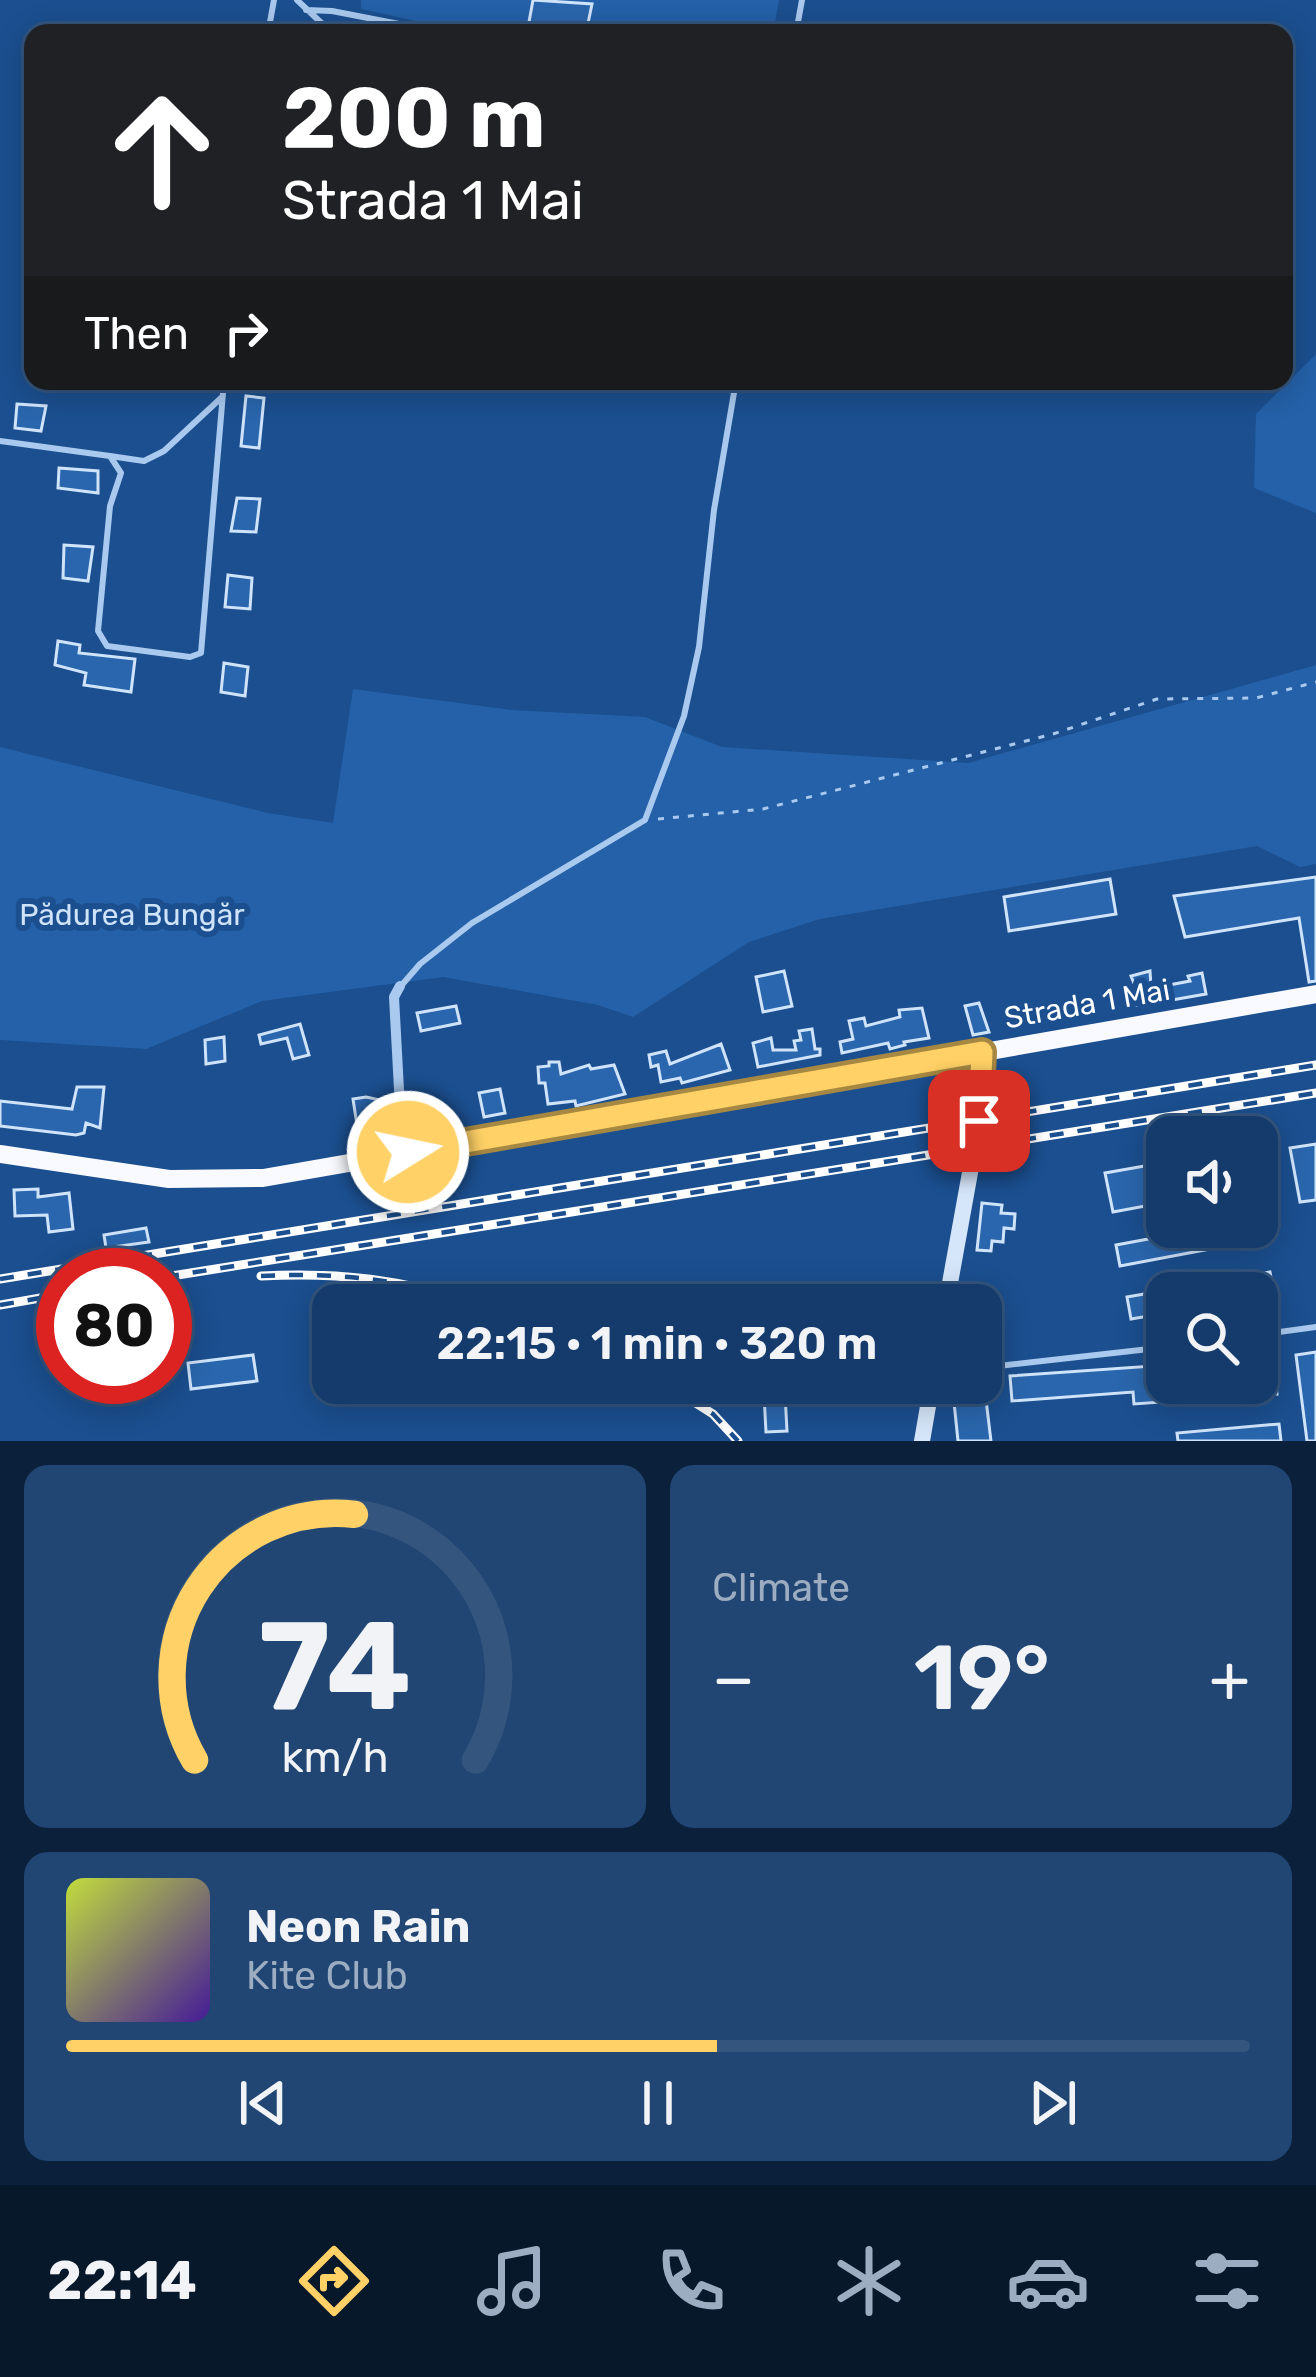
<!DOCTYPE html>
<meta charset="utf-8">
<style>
body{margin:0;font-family:Rubik,sans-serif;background:#214673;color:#f1f3f6;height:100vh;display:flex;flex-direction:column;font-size:45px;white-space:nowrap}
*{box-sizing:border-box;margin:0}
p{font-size:39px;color:#9dadc1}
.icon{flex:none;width:66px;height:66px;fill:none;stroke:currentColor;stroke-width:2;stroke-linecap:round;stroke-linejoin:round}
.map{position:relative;height:1441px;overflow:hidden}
.sheet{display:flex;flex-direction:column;gap:24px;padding:24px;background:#0b203b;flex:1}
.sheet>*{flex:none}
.hud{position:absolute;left:24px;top:24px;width:1269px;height:366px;border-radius:24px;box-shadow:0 6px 30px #0003,0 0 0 3px #33557e;background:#202124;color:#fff;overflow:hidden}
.fabs{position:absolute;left:1146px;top:1116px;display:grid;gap:24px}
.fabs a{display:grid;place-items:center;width:132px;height:132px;border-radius:24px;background:#143b6b;box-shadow:0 6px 30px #0003,0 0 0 3px #33557e;font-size:60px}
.speed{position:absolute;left:36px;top:1248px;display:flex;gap:24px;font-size:60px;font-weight:700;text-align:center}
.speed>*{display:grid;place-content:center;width:156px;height:156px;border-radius:50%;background:#143b6b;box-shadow:0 6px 30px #0003,0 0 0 3px #33557e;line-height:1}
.speed .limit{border:18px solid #d22;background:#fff;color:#111}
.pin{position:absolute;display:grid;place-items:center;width:102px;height:102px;color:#fff;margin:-51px;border-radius:24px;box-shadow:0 6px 18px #0006}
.me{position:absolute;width:132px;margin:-66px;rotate:80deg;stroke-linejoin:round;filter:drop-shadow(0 0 9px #0008)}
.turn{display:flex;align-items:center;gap:42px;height:252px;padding:0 60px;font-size:54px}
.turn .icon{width:156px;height:156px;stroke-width:2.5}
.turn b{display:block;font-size:84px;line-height:102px}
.then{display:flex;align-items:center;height:114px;padding:0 60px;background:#0003;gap:24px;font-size:45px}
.big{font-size:90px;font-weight:600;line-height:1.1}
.sheet .tile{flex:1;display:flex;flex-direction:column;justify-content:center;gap:18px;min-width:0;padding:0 42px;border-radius:24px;background:#214673}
.sheet .dial{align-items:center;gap:0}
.dial svg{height:312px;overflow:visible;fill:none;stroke:#33557e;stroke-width:7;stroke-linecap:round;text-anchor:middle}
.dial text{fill:#f1f3f6;stroke:none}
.song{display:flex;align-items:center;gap:36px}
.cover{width:144px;height:144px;border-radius:18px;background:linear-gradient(135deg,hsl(70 70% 55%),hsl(260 70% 35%))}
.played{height:12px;border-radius:6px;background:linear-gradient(90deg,#ffd166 55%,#33557e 55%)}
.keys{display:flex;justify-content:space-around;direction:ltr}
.heat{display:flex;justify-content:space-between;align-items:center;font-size:66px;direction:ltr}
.sheet .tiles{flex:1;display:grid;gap:24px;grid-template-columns:1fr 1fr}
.tile:last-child{grid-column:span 2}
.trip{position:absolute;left:312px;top:1284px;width:690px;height:120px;border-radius:24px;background:#143b6b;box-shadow:0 6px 30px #0003,0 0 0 3px #33557e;font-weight:600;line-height:120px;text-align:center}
.tab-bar{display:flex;height:192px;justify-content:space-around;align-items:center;background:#08182b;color:#9dadc1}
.tab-bar .icon{width:84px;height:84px}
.tab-bar .on{color:#ffd166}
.tab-bar b{font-size:54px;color:#f1f3f6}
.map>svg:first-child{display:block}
.green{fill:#2461a8}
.building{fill:#2a66ad;stroke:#cfe3fa;stroke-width:3}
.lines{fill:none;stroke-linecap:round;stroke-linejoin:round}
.path{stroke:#a9c9ee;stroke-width:3;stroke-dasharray:6 9;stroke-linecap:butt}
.service{stroke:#a9c9ee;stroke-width:6}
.minor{stroke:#a9c9ee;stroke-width:10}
.secondary{stroke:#d6e6fa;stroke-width:16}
.trunk{stroke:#f8faff;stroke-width:18}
.rail-casing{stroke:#fff;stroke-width:9}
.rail{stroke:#1b4f8f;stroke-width:4.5;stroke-dasharray:14;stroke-linecap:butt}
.route-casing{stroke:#a68842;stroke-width:30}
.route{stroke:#ffd166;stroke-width:21}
.labels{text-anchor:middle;stroke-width:12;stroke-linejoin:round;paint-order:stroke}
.park-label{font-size:30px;fill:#cfe3fa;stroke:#1b4f8f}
.street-label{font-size:30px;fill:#fff;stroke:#1b4f8f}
</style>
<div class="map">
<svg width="1316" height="1441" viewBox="0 0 1316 1441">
<rect width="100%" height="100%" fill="#1b4f8f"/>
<!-- green -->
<path class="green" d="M 361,0 L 779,0 L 773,33 L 472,33 L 361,9 Z
M 1316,354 L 1316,513 L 1254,488 L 1256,414 Z
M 1316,665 L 1316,864 L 1300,867 L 1257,846 L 820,919 L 749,942 L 633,1017 L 598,1005 L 443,977 L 262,1001 L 146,1049 L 0,1040 L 0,747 L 268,813 L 333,823 L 353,689 L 512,710 L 645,717 L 722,747 L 968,763 Z"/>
<!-- building -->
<path class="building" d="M 533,0 L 592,4 L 586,33 L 529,22 Z
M 246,396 L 264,398 L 259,448 L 241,446 Z
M 17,404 L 46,406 L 41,431 L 15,428 Z
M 59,468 L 98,471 L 98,493 L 58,488 Z
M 237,498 L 260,499 L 256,532 L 231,531 Z
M 64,545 L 93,547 L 88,581 L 63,578 Z
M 228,575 L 252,578 L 250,609 L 225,607 Z
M 58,641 L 80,645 L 79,653 L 135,659 L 131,692 L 84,685 L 86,673 L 55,665 Z
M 224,663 L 248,667 L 245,696 L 221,692 Z
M 1316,877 L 1316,981 L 1309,982 L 1299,918 L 1185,937 L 1174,896 Z
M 1110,879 L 1116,914 L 1009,931 L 1004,897 Z
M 784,971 L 792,1006 L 763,1012 L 756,977 Z
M 1150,971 L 1152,1002 L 1128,1007 L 1123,996 L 1137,991 L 1131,976 Z
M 1202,973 L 1206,994 L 1172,1000 L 1169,985 L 1190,981 L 1188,976 Z
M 979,1003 L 989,1032 L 973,1035 L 965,1006 Z
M 456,1006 L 460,1023 L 421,1031 L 417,1013 Z
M 922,1008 L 929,1038 L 904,1042 L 905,1045 L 890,1049 L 888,1043 L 842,1053 L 840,1042 L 853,1039 L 849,1021 L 864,1018 L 866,1026 L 900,1017 L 899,1010 Z
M 300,1024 L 309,1055 L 293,1059 L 287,1038 L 261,1044 L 259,1035 Z
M 812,1029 L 815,1049 L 820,1049 L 820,1055 L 758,1067 L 753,1043 L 771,1038 L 773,1050 L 796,1050 L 794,1041 L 801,1040 L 799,1031 Z
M 224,1037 L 225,1061 L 206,1064 L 205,1040 Z
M 721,1044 L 730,1070 L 682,1083 L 680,1078 L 661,1082 L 658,1065 L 651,1067 L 649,1055 L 666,1051 L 670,1064 Z
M 549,1062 L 559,1062 L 561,1074 L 589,1065 L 591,1069 L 614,1065 L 625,1094 L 576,1106 L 575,1101 L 548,1104 L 545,1083 L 539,1083 L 538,1067 L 549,1066 Z
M 77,1087 L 104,1087 L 100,1128 L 86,1123 L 84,1133 L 76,1135 L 0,1126 L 0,1101 L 72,1109 Z
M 500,1089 L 505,1113 L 484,1117 L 479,1093 Z
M 366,1097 L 389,1102 L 391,1114 L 380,1116 L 381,1122 L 357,1125 L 353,1099 Z
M 413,1107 L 429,1110 L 436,1130 L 415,1135 L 410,1110 Z
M 1316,1144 L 1316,1200 L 1300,1202 L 1290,1148 Z
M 1167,1162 L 1167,1202 L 1113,1212 L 1105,1173 Z
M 38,1189 L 38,1197 L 69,1193 L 73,1229 L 49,1232 L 47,1215 L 15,1216 L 14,1190 Z
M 982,1203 L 1002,1205 L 1001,1213 L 1015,1214 L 1014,1229 L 1004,1228 L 1003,1242 L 992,1241 L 991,1251 L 977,1250 Z
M 1213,1227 L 1261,1227 L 1263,1239 L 1120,1266 L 1116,1245 Z
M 146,1228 L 149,1242 L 106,1248 L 104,1235 Z
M 1270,1272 L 1274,1294 L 1257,1297 L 1257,1293 L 1183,1293 L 1182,1287 Z
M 1167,1290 L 1167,1313 L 1131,1319 L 1127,1297 Z
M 1316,1352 L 1316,1441 L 1307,1441 L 1296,1355 Z
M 253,1355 L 257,1381 L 191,1389 L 188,1363 Z
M 1274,1357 L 1277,1394 L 1134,1404 L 1133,1392 L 1012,1401 L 1010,1376 L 1167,1365 L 1167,1383 L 1257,1383 L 1257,1359 Z
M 952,1383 L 984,1383 L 991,1441 L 958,1441 Z
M 785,1394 L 787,1431 L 766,1432 L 764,1395 Z
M 1279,1424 L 1281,1441 L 1178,1441 L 1177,1433 Z"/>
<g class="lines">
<!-- path -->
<path class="path" d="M 658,819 L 763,809 L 1053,734 L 1157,699 L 1256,698 L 1316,682"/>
<!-- service -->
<path class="service" d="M 297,0 L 330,31 L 340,33
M 306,10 L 332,11 L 445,33
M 268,33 L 274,0
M 796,33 L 802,0
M 0,441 L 110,456 L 121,473 L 110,506 L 98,631 L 107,646 L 190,657 L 201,653 L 224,381
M 110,456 L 144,461 L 164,451 L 221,398
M 401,986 L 420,964 L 472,923 L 645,820 L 684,716 L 699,647 L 714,510 L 736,381
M 1257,1335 L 1316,1327
M 981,1368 L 1167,1347"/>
<!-- minor -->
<path class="minor" d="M 400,986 L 394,997 L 400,1108 L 408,1152"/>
<!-- secondary -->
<path class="secondary" d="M 946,1305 L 977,1134 L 982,1052
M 922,1441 L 932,1383"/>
<!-- trunk -->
<path class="trunk" d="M 0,1154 L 169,1179 L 263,1178 L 1316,994"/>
<!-- rail casing -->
<g class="rail-casing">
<path id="rail" d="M 261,1276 C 336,1272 406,1279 477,1305
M 165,1277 L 1316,1093
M 0,1279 L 1316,1065
M 0,1305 L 63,1294
M 664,1383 L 713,1414 L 738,1441"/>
</g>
<!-- rail -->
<use href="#rail" class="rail"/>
</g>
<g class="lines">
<!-- route casing -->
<g class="route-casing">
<path id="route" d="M 408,1152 L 982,1052 L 979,1121"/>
</g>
<!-- route -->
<use href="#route" class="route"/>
</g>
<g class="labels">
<!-- park labels -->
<g class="park-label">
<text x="132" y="925">Pădurea Bungăr</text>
</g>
<!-- street labels -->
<g class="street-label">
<text transform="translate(1087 1004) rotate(-10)" y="10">Strada 1 Mai</text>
</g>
</g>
</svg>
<div class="fabs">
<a><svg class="icon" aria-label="sound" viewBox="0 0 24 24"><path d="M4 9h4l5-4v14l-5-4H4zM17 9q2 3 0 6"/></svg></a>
<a><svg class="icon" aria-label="search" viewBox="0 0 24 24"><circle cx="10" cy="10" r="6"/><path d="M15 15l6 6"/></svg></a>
</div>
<div class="speed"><div class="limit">80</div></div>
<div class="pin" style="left:979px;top:1121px;background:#d93025"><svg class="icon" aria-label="arrive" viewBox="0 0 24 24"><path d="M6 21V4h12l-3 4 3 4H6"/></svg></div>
<svg class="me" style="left:408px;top:1152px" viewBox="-20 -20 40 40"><circle r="17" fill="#ffd166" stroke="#fff" stroke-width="3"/><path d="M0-11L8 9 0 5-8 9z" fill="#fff"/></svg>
<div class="trip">22:15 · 1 min · 320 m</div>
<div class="hud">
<div class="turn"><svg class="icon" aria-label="ahead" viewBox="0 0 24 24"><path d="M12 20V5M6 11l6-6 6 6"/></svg><div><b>200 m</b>Strada 1 Mai</div></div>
<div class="then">Then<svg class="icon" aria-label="right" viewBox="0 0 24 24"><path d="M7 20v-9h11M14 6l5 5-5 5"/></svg></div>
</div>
</div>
<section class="sheet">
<div class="tiles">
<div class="tile dial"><svg viewBox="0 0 100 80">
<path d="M14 69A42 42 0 1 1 86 69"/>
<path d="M14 69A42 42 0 0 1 55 6" stroke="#ffd166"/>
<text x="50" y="56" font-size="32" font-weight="700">74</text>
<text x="50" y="72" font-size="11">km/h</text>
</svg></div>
<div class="tile"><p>Climate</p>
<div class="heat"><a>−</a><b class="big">19°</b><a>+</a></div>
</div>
<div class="tile">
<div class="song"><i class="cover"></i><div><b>Neon Rain</b><p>Kite Club</p></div></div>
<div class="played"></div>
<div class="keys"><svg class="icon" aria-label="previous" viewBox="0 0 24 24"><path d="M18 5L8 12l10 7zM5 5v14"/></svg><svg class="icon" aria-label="pause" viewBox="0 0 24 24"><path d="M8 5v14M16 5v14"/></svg><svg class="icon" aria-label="next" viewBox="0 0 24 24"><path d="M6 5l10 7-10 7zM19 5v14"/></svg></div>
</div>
</div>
</section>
<nav class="tab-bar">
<b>22:14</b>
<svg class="icon on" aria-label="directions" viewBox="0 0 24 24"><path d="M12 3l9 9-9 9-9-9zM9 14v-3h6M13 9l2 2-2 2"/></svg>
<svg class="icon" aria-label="music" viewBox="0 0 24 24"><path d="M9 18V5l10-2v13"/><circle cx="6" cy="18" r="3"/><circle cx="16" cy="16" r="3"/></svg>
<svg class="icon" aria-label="phone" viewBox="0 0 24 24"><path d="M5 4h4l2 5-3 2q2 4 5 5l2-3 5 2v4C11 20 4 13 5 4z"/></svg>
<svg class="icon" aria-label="climate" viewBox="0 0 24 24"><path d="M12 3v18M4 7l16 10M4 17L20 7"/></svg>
<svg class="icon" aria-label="car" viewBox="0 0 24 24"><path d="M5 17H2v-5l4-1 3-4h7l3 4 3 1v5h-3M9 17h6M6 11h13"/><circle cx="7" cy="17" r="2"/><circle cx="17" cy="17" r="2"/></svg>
<svg class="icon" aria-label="filters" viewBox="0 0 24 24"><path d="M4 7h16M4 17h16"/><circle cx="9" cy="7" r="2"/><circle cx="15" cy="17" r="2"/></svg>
</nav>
